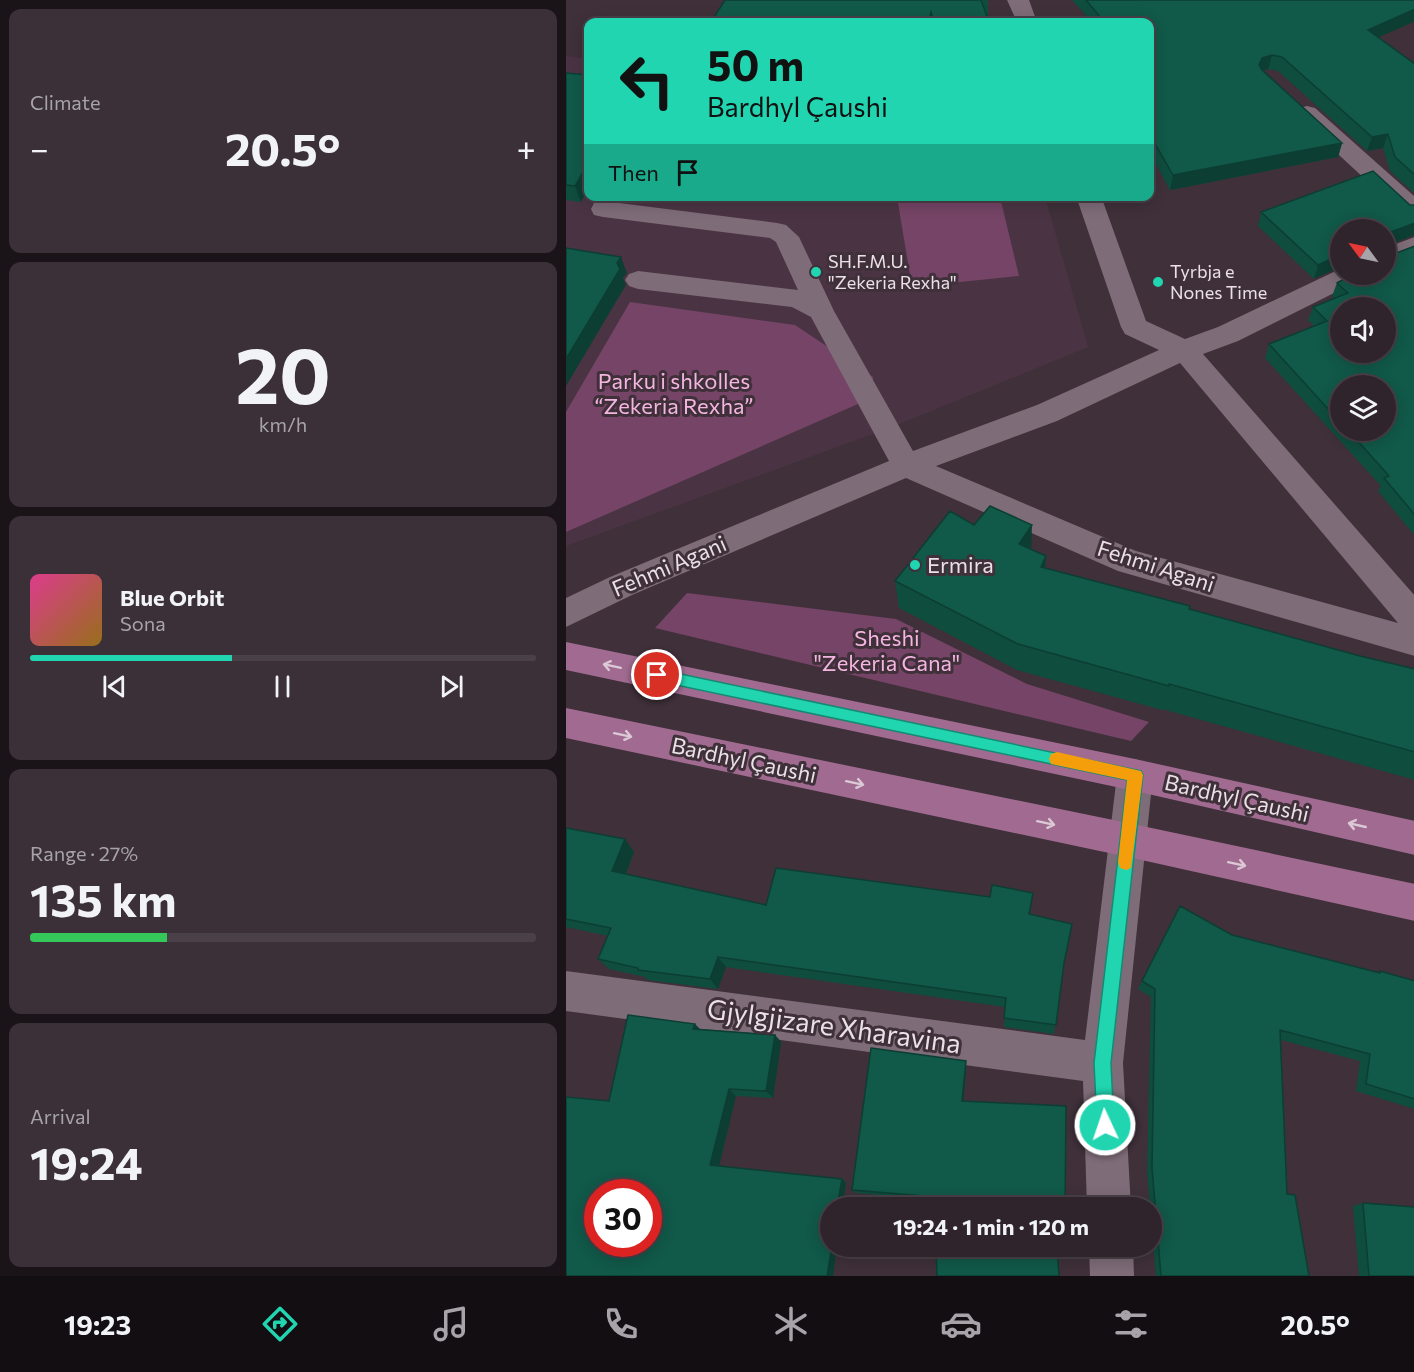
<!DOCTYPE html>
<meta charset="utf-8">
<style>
body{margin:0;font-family:Commissioner,sans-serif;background:#3b3038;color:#f1f3f6;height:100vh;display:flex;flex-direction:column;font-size:22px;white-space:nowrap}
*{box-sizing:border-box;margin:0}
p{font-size:20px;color:#a7a4a9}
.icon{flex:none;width:33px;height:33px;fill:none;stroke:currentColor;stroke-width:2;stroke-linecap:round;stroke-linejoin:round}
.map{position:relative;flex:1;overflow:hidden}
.details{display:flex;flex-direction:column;gap:9px;padding:9px;background:#1a1418;width:566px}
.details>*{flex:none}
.hud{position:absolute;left:18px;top:18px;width:570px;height:183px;border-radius:12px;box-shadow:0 3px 15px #0003,0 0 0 2px #4a4148;background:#20d5b0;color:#111;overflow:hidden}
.needle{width:39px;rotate:303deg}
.fabs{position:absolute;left:764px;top:219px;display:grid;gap:12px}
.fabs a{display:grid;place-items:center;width:66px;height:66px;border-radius:50%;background:#2f242c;box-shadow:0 3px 15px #0003,0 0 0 2px #4a4148;font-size:30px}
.speed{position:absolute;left:18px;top:1179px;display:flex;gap:12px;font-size:30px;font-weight:700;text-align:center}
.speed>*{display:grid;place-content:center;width:78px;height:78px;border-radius:50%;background:#2f242c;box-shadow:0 3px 15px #0003,0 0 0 2px #4a4148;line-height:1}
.speed .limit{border:9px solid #d22;background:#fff;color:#111}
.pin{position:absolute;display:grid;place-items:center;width:51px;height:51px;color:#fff;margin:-26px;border:3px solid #fff;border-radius:50%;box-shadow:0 2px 6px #0007}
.me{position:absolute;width:66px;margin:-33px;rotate:357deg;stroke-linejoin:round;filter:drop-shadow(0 0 4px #0008)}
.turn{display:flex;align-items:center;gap:21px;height:126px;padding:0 24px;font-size:27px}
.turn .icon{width:78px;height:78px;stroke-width:2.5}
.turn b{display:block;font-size:42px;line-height:51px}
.then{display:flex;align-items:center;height:57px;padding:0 24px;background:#0003;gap:12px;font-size:22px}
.big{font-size:45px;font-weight:700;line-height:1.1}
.details .widget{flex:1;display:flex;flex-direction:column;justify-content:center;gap:9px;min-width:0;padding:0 21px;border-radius:12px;background:#3b3038}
.details .dial{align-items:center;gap:0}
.dial b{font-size:78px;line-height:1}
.song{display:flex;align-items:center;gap:18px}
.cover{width:72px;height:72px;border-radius:9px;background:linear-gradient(135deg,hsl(330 70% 55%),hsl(40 70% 35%))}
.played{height:6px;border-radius:3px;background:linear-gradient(90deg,#20d5b0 40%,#4a4148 40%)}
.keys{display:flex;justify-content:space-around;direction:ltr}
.heat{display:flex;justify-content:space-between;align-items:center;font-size:33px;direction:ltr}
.charge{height:9px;border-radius:4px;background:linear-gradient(90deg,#34c759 27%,#4a4148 0)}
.trip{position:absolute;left:254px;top:1197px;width:342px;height:60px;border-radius:30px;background:#2f242c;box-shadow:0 3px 15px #0003,0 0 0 2px #4a4148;font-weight:700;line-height:60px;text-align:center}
.tab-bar{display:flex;height:96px;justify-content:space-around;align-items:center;background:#130e12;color:#a7a4a9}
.tab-bar .icon{width:42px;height:42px}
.tab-bar .selected{color:#20d5b0}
.tab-bar b{font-size:27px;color:#f1f3f6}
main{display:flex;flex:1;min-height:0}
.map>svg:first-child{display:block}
.built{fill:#4a3443}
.green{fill:#754466}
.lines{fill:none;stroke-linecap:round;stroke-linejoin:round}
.minor{fill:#7e6c78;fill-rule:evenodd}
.major{fill:#a16b91;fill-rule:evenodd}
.wall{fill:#0f4d3f;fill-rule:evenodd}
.shaded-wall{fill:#0c3e33}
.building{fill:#115949;stroke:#0c3e33;stroke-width:1.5;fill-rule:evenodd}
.oneway{stroke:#dbc9d5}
.route{fill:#20d5b0;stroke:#158a72;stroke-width:1.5}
.slow{fill:#f59e0b}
.poi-dot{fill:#20d5b0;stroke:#3f303a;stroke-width:2}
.labels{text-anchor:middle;stroke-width:6;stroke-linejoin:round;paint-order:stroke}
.far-poi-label{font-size:18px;fill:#eae0e6;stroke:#3f303a;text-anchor:start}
.park-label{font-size:22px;fill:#f4b5e0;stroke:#3f303a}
.poi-label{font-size:22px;fill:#eae0e6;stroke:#3f303a;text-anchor:start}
.street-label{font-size:22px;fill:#eae0e6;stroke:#3f303a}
.near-street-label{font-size:27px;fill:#eae0e6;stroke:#3f303a}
</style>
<main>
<section class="details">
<div class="widget"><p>Climate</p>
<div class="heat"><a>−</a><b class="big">20.5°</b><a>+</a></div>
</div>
<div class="widget dial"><b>20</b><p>km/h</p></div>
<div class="widget">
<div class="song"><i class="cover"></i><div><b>Blue Orbit</b><p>Sona</p></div></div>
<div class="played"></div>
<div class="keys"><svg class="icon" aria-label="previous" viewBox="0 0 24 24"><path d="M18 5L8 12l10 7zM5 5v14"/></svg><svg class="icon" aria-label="pause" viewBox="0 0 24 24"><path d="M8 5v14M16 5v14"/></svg><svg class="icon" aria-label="next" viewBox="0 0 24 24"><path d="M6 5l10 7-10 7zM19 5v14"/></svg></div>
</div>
<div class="widget"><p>Range · 27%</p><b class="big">135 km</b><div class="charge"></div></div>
<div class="widget"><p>Arrival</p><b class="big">19:24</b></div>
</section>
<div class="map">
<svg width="849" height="1276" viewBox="0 0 849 1276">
<rect width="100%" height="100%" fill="#3f303a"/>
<!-- built -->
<path class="built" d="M 0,56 L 22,59 L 22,196 L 479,197 L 522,347 L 326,427 L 0,546 Z"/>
<!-- green -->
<path class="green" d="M 331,197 L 434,197 L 453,276 L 346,287 Z
M 64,302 L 229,325 L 307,377 L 308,397 L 0,532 L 0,412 Z
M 121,593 L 330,619 L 461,684 L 583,722 L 565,741 L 89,628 Z"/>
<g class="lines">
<!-- minor -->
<path class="minor" d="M 441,0 L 463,0 L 471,22 L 451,22 Z
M 741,106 L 749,108 L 849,197 L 849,219 L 840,217 L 733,118 L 729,113 L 733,108 Z
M 510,196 L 535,196 L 580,321 L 619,339 L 652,327 L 774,269 L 774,274 L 798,274 L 794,280 L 672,341 L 637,354 L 849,596 L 849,656 L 552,571 L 340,478 L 66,595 L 0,627 L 0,598 L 44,577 L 323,461 L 245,317 L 226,307 L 72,289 L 63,286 L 59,280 L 63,274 L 72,271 L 232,290 L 210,242 L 204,238 L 37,217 L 28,215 L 25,209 L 28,203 L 37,201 L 211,223 L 220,225 L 233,237 L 268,311 L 347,451 L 471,405 L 593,350 L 559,334 L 555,327 ZM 614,363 L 832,623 L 570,551 L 370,466 L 491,421 Z
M 849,237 L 849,255 L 819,267 L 819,248 Z
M 569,759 L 582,764 L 587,775 L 557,1063 L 565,1208 L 521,1208 L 517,1081 L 0,1011 L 0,971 L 519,1040 L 551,775 L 556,764 Z
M 523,1246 L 567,1246 L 568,1276 L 524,1276 Z"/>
<!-- major -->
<path class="major" d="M 0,642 L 569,759 L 849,821 L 849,855 L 569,791 L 0,670 Z
M 0,708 L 562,823 L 849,884 L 849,921 L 562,857 L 0,738 Z"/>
</g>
<!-- wall -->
<path class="wall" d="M 159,0 L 422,0 L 422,16 L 421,16 L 423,22 L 145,22 Z
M 506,0 L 849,0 L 849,21 L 812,37 L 849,64 L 849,194 L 824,171 L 817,148 L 801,151 L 712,71 L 702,69 L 697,71 L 776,143 L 772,157 L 604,190 L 584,153 L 584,22 L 526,22 Z
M 0,73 L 15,202 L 0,200 Z
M 844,205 L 849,205 L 849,235 L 822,245 L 822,253 L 825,255 L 849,246 L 849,536 L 812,491 L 815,486 L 699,358 L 703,344 L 748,326 L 742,320 L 747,307 L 768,298 L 766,296 L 771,283 L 819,274 L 774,230 L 748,279 L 692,226 L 695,212 ZM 774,386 L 819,430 L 774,430 Z
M 408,525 L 480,556 L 479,568 L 623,609 L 794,656 L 849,669 L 849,780 L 596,709 L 596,710 L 451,670 L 333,608 L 329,581 Z
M 0,828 L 59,839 L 68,852 L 60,874 L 200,905 L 424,897 L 467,893 L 464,915 L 498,964 L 488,1034 L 438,1027 L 439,1007 L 160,967 L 152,989 L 81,980 L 79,977 L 43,969 L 32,959 L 42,936 L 0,927 Z
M 666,935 L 812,973 L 814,971 L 849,981 L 849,1109 L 790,1091 L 794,1061 L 715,1040 L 721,1194 L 743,1276 L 590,1276 L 581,1172 L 585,997 L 572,989 L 576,981 Z
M 134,1029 L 209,1035 L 215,1042 L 207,1098 L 170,1096 L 153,1166 L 276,1179 L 280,1183 L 276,1208 L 264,1208 L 271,1246 L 267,1276 L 0,1276 L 43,1101 Z
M 400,1067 L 397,1101 L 370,1200 L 290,1193 L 286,1190 Z
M 797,1203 L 849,1276 L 793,1276 L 787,1206 Z"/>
<!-- shaded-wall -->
<path class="shaded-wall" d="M 849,9 L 849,21 L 798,44 L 802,30 Z
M 365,12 L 366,22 L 362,22 Z
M 706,55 L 702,69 L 693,72 L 693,65 L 696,58 Z
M 822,134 L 817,148 L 801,151 L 806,137 Z
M 776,143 L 772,157 L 604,190 L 607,175 Z
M 22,164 L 22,189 L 15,202 L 9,186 Z
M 849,223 L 848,235 L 819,246 L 822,233 Z
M 774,255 L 774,267 L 748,279 L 752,265 Z
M 55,257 L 61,273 L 57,278 L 60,285 L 0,386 L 0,359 Z
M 466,525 L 465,554 L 453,544 Z
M 480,556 L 478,584 L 475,567 Z
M 59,839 L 68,852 L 56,883 L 46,871 Z
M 152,957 L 160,967 L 152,989 L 144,979 Z
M 129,1024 L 137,1032 L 127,1029 Z
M 209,1035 L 215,1042 L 207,1098 L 200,1091 Z
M 400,1061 L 400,1067 L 397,1106 L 396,1101 Z
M 163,1089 L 170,1096 L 152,1170 L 144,1165 Z
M 276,1179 L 280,1183 L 276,1208 L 271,1208 Z
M 266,1246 L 271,1246 L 267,1276 L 261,1276 Z"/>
<!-- building -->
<path class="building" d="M 159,0 L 415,0 L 423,22 L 368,22 L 365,12 L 362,22 L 145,22 Z
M 520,0 L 849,0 L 849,9 L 802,30 L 849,64 L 849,175 L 829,157 L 822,134 L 806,137 L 716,57 L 706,55 L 696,58 L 693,65 L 696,70 L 776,143 L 607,175 L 584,135 L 584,22 L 537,22 L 536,19 Z
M 0,73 L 22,75 L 22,164 L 9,186 L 0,185 Z
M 807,171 L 844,205 L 849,205 L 849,223 L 822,233 L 822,253 L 825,255 L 849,246 L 849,515 L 818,478 L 823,476 L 782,430 L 819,430 L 819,386 L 774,386 L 774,422 L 703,344 L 761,321 L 747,307 L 782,293 L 771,283 L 787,274 L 819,274 L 819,230 L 774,230 L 774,255 L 752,265 L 695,212 ZM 774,308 L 819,308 L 819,352 L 774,352 Z
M 0,248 L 55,257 L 51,263 L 54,269 L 0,359 Z
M 424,506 L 466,525 L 453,544 L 480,556 L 475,567 L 624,606 L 623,609 L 794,656 L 849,669 L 849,752 L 603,684 L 603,686 L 452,644 L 329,581 L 384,511 L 408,525 Z
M 0,828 L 59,839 L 46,871 L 200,905 L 210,868 L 424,897 L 426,885 L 467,893 L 463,914 L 506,924 L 498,963 L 490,1025 L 438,1018 L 440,998 L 152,957 L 144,979 L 72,970 L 72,968 L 32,959 L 45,928 L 0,919 Z
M 614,906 L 666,935 L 814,973 L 814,971 L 849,981 L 849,1099 L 800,1084 L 804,1054 L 714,1030 L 721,1194 L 729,1195 L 743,1276 L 595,1276 L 586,1168 L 589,989 L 576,981 Z
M 62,1015 L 129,1024 L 127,1029 L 209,1035 L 200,1091 L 163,1089 L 144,1165 L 276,1179 L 271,1208 L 264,1208 L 264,1246 L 266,1246 L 261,1276 L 0,1276 L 0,1097 L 43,1101 ZM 32,1192 L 82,1192 L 82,1244 L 32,1244 Z
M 305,1048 L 400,1061 L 396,1101 L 500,1106 L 499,1208 L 370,1208 L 370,1197 L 286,1190 Z
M 797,1203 L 849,1207 L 849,1276 L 803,1276 Z
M 370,1246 L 491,1246 L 493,1276 L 371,1276 Z"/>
<!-- one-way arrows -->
<defs><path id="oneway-shaft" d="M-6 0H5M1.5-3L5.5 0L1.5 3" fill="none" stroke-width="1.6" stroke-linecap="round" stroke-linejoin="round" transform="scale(1.5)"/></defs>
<g class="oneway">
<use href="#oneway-shaft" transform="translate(46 666) rotate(-168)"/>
<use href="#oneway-shaft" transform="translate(57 735) rotate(12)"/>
<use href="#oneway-shaft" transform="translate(289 783) rotate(12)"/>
<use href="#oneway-shaft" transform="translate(480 823) rotate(12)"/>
<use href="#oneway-shaft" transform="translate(791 825) rotate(-167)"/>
<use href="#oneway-shaft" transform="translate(671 864) rotate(12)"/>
</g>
<!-- route -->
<path class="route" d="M 91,669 L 575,771 L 577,775 L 545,1063 L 548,1125 L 546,1131 L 539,1134 L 533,1131 L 531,1125 L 528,1063 L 561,780 L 91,681 L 86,680 L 84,675 L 86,671 Z"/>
<!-- slow -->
<path class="slow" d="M 491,752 L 575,771 L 577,775 L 565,868 L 560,870 L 554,868 L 552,862 L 561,780 L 485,764 L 483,759 L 485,754 Z"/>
<!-- markers -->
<g class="poi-dot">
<circle cx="250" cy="272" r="6"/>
<circle cx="592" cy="282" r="6"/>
<circle cx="349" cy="565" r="6"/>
</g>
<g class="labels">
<!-- far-poi labels -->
<g class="far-poi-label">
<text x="262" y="268">SH.F.M.U.<tspan x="262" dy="21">"Zekeria Rexha"</tspan></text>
<text x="604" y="278">Tyrbja e<tspan x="604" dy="21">Nones Time</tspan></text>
</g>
<!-- park labels -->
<g class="park-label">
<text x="108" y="389">Parku i shkolles<tspan x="108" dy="25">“Zekeria Rexha”</tspan></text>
<text x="321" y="646">Sheshi<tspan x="321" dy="25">"Zekeria Cana"</tspan></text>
</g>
<!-- poi labels -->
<g class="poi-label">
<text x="361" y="573">Ermira</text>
</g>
<!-- street labels -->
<g class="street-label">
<text transform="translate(103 566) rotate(-23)" y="8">Fehmi Agani</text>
<text transform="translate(590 566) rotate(18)" y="8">Fehmi Agani</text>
<text transform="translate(178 760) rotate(12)" y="8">Bardhyl Çaushi</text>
<text transform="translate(671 798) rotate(13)" y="8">Bardhyl Çaushi</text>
</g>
<!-- near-street labels -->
<g class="near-street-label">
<text transform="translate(268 1027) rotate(8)" y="9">Gjylgjizare Xharavina</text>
</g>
</g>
</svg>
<div class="fabs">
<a><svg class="needle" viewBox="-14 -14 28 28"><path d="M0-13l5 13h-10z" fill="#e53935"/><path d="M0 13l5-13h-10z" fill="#a7a4a9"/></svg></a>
<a><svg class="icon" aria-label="sound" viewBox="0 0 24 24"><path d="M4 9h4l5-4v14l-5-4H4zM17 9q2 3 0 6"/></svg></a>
<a><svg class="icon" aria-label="layers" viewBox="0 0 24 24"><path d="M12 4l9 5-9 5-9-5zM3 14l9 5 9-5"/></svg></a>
</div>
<div class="speed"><div class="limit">30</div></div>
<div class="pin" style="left:91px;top:675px;background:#d93025"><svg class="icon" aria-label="arrive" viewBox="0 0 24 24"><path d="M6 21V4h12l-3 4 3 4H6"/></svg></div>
<svg class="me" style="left:539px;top:1125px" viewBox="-20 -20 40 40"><circle r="17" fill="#20d5b0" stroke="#fff" stroke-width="3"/><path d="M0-11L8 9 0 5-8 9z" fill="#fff"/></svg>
<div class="trip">19:24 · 1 min · 120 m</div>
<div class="hud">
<div class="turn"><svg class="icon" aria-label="left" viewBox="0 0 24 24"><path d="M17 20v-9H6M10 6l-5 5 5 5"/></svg><div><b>50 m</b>Bardhyl Çaushi</div></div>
<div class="then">Then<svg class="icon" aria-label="arrive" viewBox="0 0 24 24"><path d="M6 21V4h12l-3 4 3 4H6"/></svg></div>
</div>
</div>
</main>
<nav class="tab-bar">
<b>19:23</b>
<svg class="icon selected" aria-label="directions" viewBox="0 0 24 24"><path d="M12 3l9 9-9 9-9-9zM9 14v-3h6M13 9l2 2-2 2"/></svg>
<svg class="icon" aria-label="music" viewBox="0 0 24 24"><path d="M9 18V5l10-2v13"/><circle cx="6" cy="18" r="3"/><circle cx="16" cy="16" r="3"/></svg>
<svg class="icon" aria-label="phone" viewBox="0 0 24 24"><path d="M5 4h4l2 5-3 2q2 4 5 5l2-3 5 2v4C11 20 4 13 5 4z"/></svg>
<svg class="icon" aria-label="climate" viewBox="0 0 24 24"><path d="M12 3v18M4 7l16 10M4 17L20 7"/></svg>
<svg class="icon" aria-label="car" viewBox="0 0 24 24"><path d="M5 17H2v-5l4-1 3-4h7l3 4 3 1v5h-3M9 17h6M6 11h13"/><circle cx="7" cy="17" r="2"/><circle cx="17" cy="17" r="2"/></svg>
<svg class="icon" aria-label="filters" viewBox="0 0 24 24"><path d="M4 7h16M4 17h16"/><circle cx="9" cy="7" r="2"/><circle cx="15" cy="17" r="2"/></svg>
<b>20.5°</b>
</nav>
